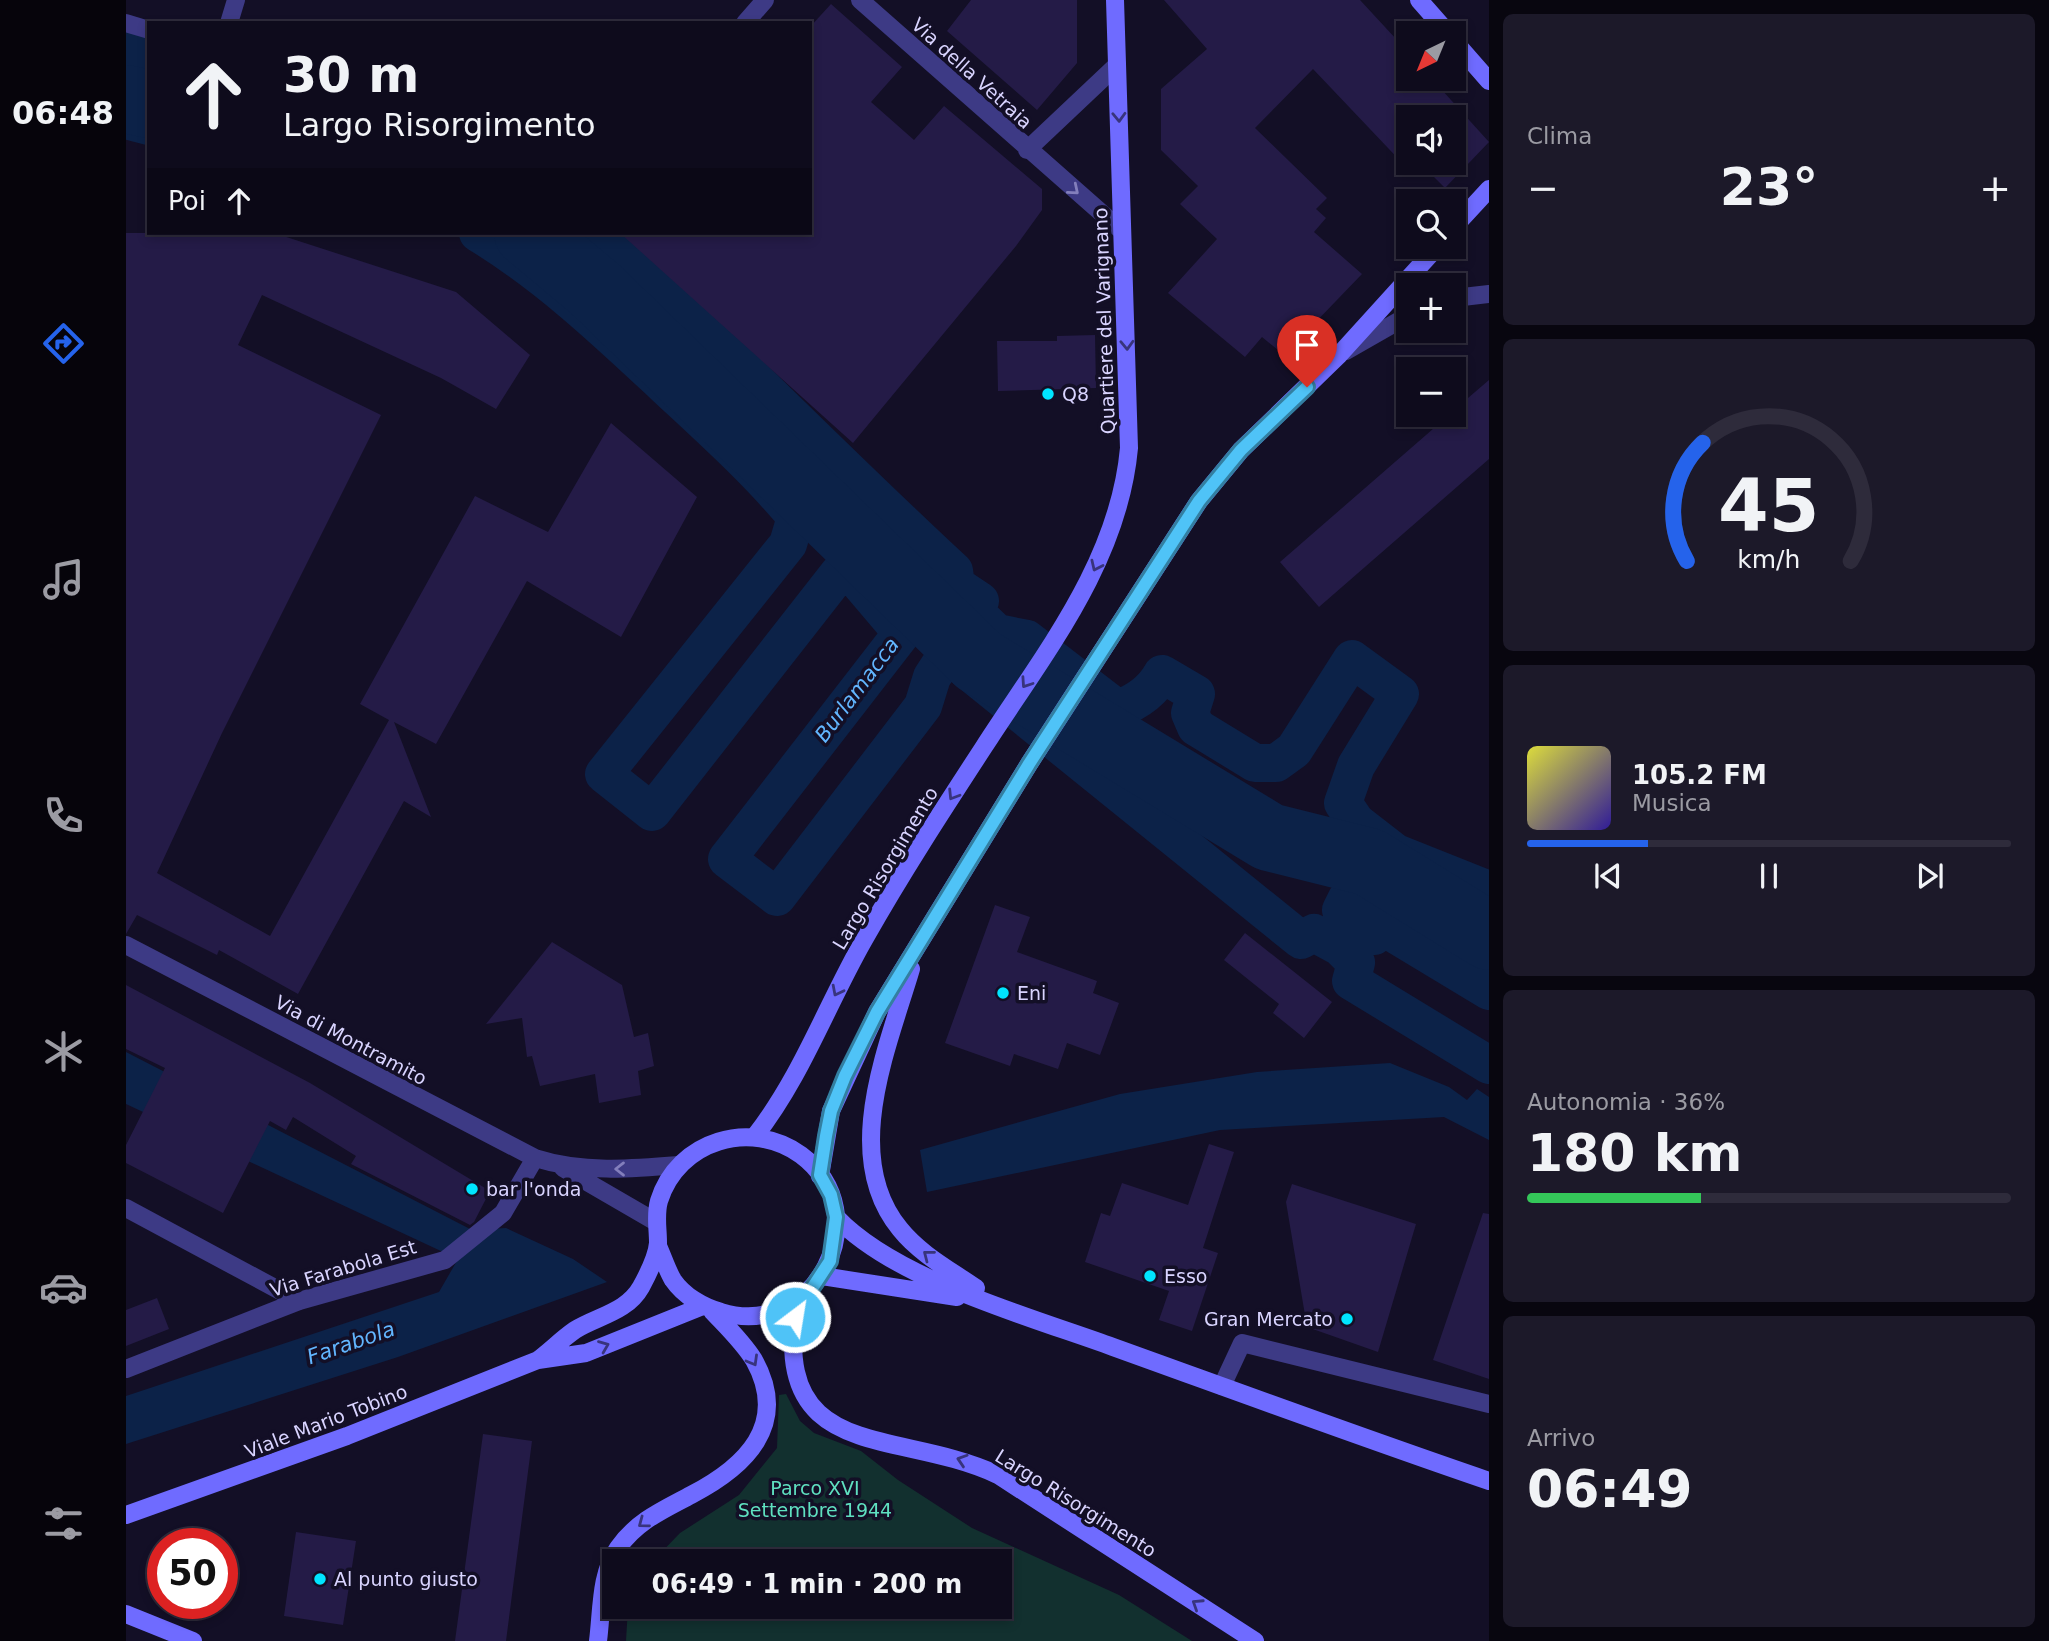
<!DOCTYPE html>
<html lang="it">
<meta charset="utf-8">
<style>
body{margin:0;font-family:"DejaVu Sans",sans-serif;background:#1c1929;color:#f1f3f6;height:100vh;display:flex;flex-direction:column;font-size:26px;white-space:nowrap}
*{box-sizing:border-box;margin:0}
p{font-size:23px;color:#9b9ba3}
.icon{flex:none;width:38px;height:38px;fill:none;stroke:currentColor;stroke-width:2;stroke-linecap:round;stroke-linejoin:round}
.map{position:relative;flex:1;overflow:hidden}
.details{display:flex;flex-direction:column;gap:14px;padding:14px;background:#08060f;width:560px}
.details>*{flex:none}
.banner{position:absolute;left:21px;top:21px;width:665px;height:214px;border-radius:0px;box-shadow:0 4px 10px #0003,0 0 0 2px #2e2b3b;background:#0e0b1c;color:#f1f3f6;overflow:hidden}
.needle{width:46px;rotate:223deg}
.fabs{position:absolute;left:1270px;top:21px;display:grid;gap:14px}
.fabs a{display:grid;place-items:center;width:70px;height:70px;border-radius:0px;background:#0e0b1c;box-shadow:0 4px 10px #0003,0 0 0 2px #2e2b3b;font-size:35px}
.speed{position:absolute;left:21px;top:1528px;display:flex;gap:14px;font-size:35px;font-weight:700;text-align:center}
.speed>*{display:grid;place-content:center;width:91px;height:91px;border-radius:50%;background:#0e0b1c;box-shadow:0 4px 10px #0003,0 0 0 2px #2e2b3b;line-height:1}
.speed .limit{border:10px solid #d22;background:#fff;color:#111}
.pin{position:absolute;display:grid;place-items:center;width:60px;height:60px;color:#fff;margin:-72px -30px;border-radius:50% 50% 50% 0;rotate:-45deg;box-shadow:0 0 7px #0007}
.pin .icon{rotate:45deg}
.me{position:absolute;width:77px;margin:-38px;rotate:31deg;stroke-linejoin:round;filter:drop-shadow(0 0 5px #0008)}
.turn{display:flex;align-items:center;gap:24px;height:147px;padding:0 21px;font-size:32px}
.turn .icon{width:91px;height:91px;stroke-width:2.5}
.turn b{display:block;font-size:49px;line-height:60px}
.then{display:flex;align-items:center;height:66px;padding:0 21px;background:#0003;gap:14px;font-size:26px}
.big{font-size:52px;font-weight:700;line-height:1.1}
.details .tile{flex:1;display:flex;flex-direction:column;justify-content:center;gap:10px;min-width:0;padding:0 24px;border-radius:10px;background:#1c1929}
.details .dial{align-items:center;gap:0}
.dial svg{height:182px;overflow:visible;fill:none;stroke:#2e2b3b;stroke-width:7;stroke-linecap:round;text-anchor:middle}
.dial text{fill:#f1f3f6;stroke:none}
.song{display:flex;align-items:center;gap:21px}
.cover{width:84px;height:84px;border-radius:10px;background:linear-gradient(135deg,hsl(60 70% 55%),hsl(250 70% 35%))}
.played{height:7px;border-radius:4px;background:linear-gradient(90deg,#2563eb 25%,#2e2b3b 25%)}
.keys{display:flex;justify-content:space-around;direction:ltr}
.heat{display:flex;justify-content:space-between;align-items:center;font-size:38px;direction:ltr}
.charge{height:10px;border-radius:5px;background:linear-gradient(90deg,#34c759 36%,#2e2b3b 0)}
.trip{position:absolute;left:476px;top:1549px;width:410px;height:70px;border-radius:0px;background:#0e0b1c;box-shadow:0 4px 10px #0003,0 0 0 2px #2e2b3b;font-weight:700;line-height:70px;text-align:center}
main{display:flex;flex:1;min-height:0}
.tabs{display:flex;flex-direction:column;width:126px;justify-content:space-around;align-items:center;background:#06040b;color:#9b9ba3}
.tabs .icon{width:49px;height:49px}
.tabs .active{color:#2563eb}
.tabs b{font-size:32px;color:#f1f3f6}
.map>svg:first-child{display:block}
.green{fill:#12302f}
.water{fill:#0c2248}
.lines{fill:none;stroke-linecap:round;stroke-linejoin:round}
.canal{stroke:#0c2248;stroke-width:38}
.river{stroke:#0c2248;stroke-width:68}
.building{fill:#241b47}
.lane{stroke:#3d3a85;stroke-width:18}
.street{stroke:#3d3a85;stroke-width:18}
.secondary{stroke:#6f6bff;stroke-width:18}
.oneway{stroke:#38347d}
.oneway2{stroke:#837fbc}
.route-casing{stroke:#337fa1;stroke-width:18}
.route{stroke:#4fc3f7;stroke-width:12}
.poi-dot{fill:#00e5ff;stroke:#130f26;stroke-width:2.5}
.labels{text-anchor:middle;stroke-width:7;stroke-linejoin:round;paint-order:stroke}
.street-label{font-size:19px;fill:#d9d4ff;stroke:#130f26}
.poi-label{font-size:19px;fill:#d9d4ff;stroke:#130f26;text-anchor:start}
.park-label{font-size:19px;fill:#5fe0c0;stroke:#130f26}
.water-label{font-size:21px;font-style:italic;fill:#62b6ff;stroke:#130f26}
</style>
<main>
<nav class="tabs">
<b>06:48</b>
<svg class="icon active" aria-label="directions" viewBox="0 0 24 24"><path d="M12 3l9 9-9 9-9-9zM9 14v-3h6M13 9l2 2-2 2"/></svg>
<svg class="icon" aria-label="music" viewBox="0 0 24 24"><path d="M9 18V5l10-2v13"/><circle cx="6" cy="18" r="3"/><circle cx="16" cy="16" r="3"/></svg>
<svg class="icon" aria-label="phone" viewBox="0 0 24 24"><path d="M5 4h4l2 5-3 2q2 4 5 5l2-3 5 2v4C11 20 4 13 5 4z"/></svg>
<svg class="icon" aria-label="climate" viewBox="0 0 24 24"><path d="M12 3v18M4 7l16 10M4 17L20 7"/></svg>
<svg class="icon" aria-label="car" viewBox="0 0 24 24"><path d="M5 17H2v-5l4-1 3-4h7l3 4 3 1v5h-3M9 17h6M6 11h13"/><circle cx="7" cy="17" r="2"/><circle cx="17" cy="17" r="2"/></svg>
<svg class="icon" aria-label="filters" viewBox="0 0 24 24"><path d="M4 7h16M4 17h16"/><circle cx="9" cy="7" r="2"/><circle cx="15" cy="17" r="2"/></svg>
</nav>
<div class="map">
<svg width="1363" height="1641" viewBox="0 0 1363 1641">
<rect width="100%" height="100%" fill="#130f26"/>
<!-- green -->
<path class="green" d="M 660,1394 L 674,1421 L 688,1433 L 735,1451 L 772,1480 L 846,1528 L 993,1595 L 1066,1641 L 500,1641 L 502,1607 L 873,1606 L 873,1561 L 527,1561 L 554,1533 L 613,1495 L 651,1448 L 653,1395 Z"/>
<!-- water -->
<path class="water" d="M 0,1052 L 346,1230 L 380,1228 L 447,1259 L 481,1282 L 272,1357 L 0,1444 L 0,1396 L 313,1292 L 332,1259 L 0,1104 Z
M 1264,1063 L 1323,1087 L 1341,1100 L 1351,1089 L 1363,1097 L 1363,1140 L 1318,1117 L 1094,1130 L 801,1192 L 794,1150 L 994,1094 L 1131,1072 Z"/>
<g class="lines">
<!-- canal -->
<path class="canal" d="M 0,48 L 23,52
M 0,120 L 23,126
M 352,233 C 421,275 479,330 538,385 C 584,428 630,469 670,517 L 662,544 L 478,774 L 526,812 L 713,573 L 731,580 L 776,633 L 601,859 L 651,897 L 797,706 L 806,677 L 821,654 L 1175,940 L 1188,933 L 1214,947 L 1230,963 L 1225,981 L 1363,1065
M 475,233 C 595,343 708,460 828,571 L 830,585 L 854,601 L 849,612 L 871,633 L 901,639 L 992,709 C 1011,702 1026,692 1036,674 L 1070,694 L 1064,713 L 1070,727 L 1129,763 L 1150,763 L 1168,750 L 1226,659 L 1274,694 L 1230,766 L 1217,803 L 1230,822 L 1270,853 L 1363,890
M 1363,959 C 1324,935 1280,896 1233,890 L 1221,898 L 1215,910 L 1248,936 L 1257,927 L 1363,991"/>
<!-- river -->
<path class="river" d="M 0,99 L 23,104
M 402,233 L 469,289 L 853,661 L 1143,837 L 1243,862 L 1363,936"/>
</g>
<!-- building -->
<path class="building" d="M 845,0 L 951,0 L 951,63 L 911,110 L 821,31 Z
M 1038,0 L 1234,0 L 1283,53 L 1283,79 L 1306,79 L 1363,142 L 1319,188 L 1294,163 L 1328,163 L 1328,117 L 1283,117 L 1285,163 L 1281,168 L 1187,69 L 1129,128 L 1201,198 L 1190,209 L 1200,218 L 1188,232 L 1236,274 L 1158,355 L 1136,337 L 1119,357 L 1042,293 L 1091,239 L 1054,204 L 1072,186 L 1035,150 L 1035,89 L 1081,49 Z
M 705,4 L 776,67 L 745,102 L 788,140 L 818,106 L 916,189 L 916,210 L 890,246 L 727,443 L 494,233 L 684,233 L 684,27 Z
M 0,233 L 148,233 L 330,292 L 404,355 L 370,409 L 315,378 L 136,295 L 112,345 L 255,415 L 96,733 L 31,873 L 144,936 L 263,720 L 234,704 L 349,496 L 422,532 L 485,423 L 571,497 L 495,637 L 401,581 L 310,744 L 268,722 L 305,817 L 278,801 L 172,994 L 93,950 L 91,955 L 11,915 L 0,934 Z
M 969,335 L 970,388 L 872,391 L 871,341 L 931,341 L 931,336 Z
M 1363,380 L 1363,459 L 1193,607 L 1154,562 L 1323,415 L 1328,415 L 1328,410 Z
M 869,905 L 904,917 L 891,952 L 971,981 L 967,993 L 993,1003 L 974,1055 L 941,1043 L 932,1069 L 888,1054 L 884,1066 L 819,1043 Z
M 1119,933 L 1206,1002 L 1178,1038 L 1147,1013 L 1153,1004 L 1098,960 Z
M 426,942 L 496,985 L 508,1037 L 522,1033 L 528,1066 L 512,1071 L 515,1095 L 473,1103 L 469,1074 L 414,1086 L 406,1056 L 401,1057 L 396,1018 L 360,1024 Z
M 0,985 L 184,1083 L 364,1191 L 348,1222 L 344,1225 L 225,1164 L 230,1156 L 167,1117 L 160,1130 L 144,1121 L 97,1213 L 0,1163 L 0,1145 L 39,1068 L 0,1049 Z
M 1083,1144 L 1108,1152 L 1077,1248 L 1092,1253 L 1066,1331 L 1033,1320 L 1043,1291 L 959,1262 L 975,1213 L 984,1216 L 996,1183 L 1062,1205 Z
M 1166,1184 L 1290,1224 L 1252,1352 L 1181,1327 L 1160,1202 Z
M 1357,1213 L 1363,1214 L 1363,1379 L 1307,1360 Z
M 31,1298 L 43,1329 L 0,1346 L 0,1310 Z
M 357,1434 L 406,1441 L 380,1641 L 329,1641 Z
M 170,1532 L 230,1541 L 217,1625 L 158,1616 Z"/>
<g class="lines">
<!-- lane -->
<path class="lane" d="M 0,23 L 23,30
M 103,23 L 110,0
M 619,23 L 639,0
M 0,1208 L 173,1301
M 1096,1386 L 1116,1343 L 1363,1404"/>
<!-- street -->
<path class="street" d="M 734,0 L 996,231
M 901,150 L 991,65
M 1328,298 L 1363,294
M 1220,351 L 1283,315
M 0,945 L 409,1158 C 456,1173 505,1169 553,1165
M 437,1168 L 530,1222
M 0,1369 L 173,1301 L 319,1260 L 377,1213 L 409,1158"/>
<!-- secondary -->
<path class="secondary" d="M 1293,0 L 1322,33
M 1328,41 L 1363,81
M 1328,227 L 1363,189
M 785,969 C 762,1047 714,1156 774,1229 C 794,1254 824,1270 850,1288
M 629,1136 C 676,1076 701,1004 739,938 C 778,869 822,802 865,736 C 924,646 993,558 1003,448 L 989,0
M 694,1176 L 705,1111 L 751,1012 L 903,764 L 1073,501 L 1115,450 L 1213,355 L 1311,247
M 710,1217 C 769,1280 905,1317 987,1347 C 1112,1392 1237,1438 1363,1481
M 696,1276 L 831,1297
M 671,1301 C 643,1465 770,1427 872,1475 L 1129,1641
M 412,1360 C 424,1351 436,1339 449,1330 C 472,1316 501,1312 515,1287 C 521,1276 531,1256 532,1243 C 532,1228 529,1215 533,1201 C 552,1140 625,1119 675,1155 C 754,1214 689,1341 595,1312 C 577,1307 558,1296 547,1280 C 541,1270 537,1257 532,1246
M 0,1515 L 221,1436 L 412,1360 L 460,1353 L 577,1306
M 0,1614 L 67,1641
M 472,1641 C 476,1610 474,1574 492,1548 C 511,1521 537,1510 565,1495 C 619,1467 664,1425 628,1360 C 617,1342 601,1327 586,1311"/>
</g>
<!-- one-way arrows -->
<defs><path id="oneway-chevron" d="M-2-3.5L2.5 0L-2 3.5" fill="none" stroke-width="1.6" stroke-linecap="round" stroke-linejoin="round" transform="scale(1.75)"/></defs>
<g class="oneway">
<use href="#oneway-chevron" transform="translate(993 117) rotate(88)"/>
<use href="#oneway-chevron" transform="translate(1001 345) rotate(88)"/>
<use href="#oneway-chevron" transform="translate(970 566) rotate(115)"/>
<use href="#oneway-chevron" transform="translate(900 683) rotate(124)"/>
<use href="#oneway-chevron" transform="translate(827 795) rotate(122)"/>
<use href="#oneway-chevron" transform="translate(711 991) rotate(117)"/>
<use href="#oneway-chevron" transform="translate(802 1255) rotate(-142)"/>
<use href="#oneway-chevron" transform="translate(478 1346) rotate(-22)"/>
<use href="#oneway-chevron" transform="translate(627 1361) rotate(60)"/>
<use href="#oneway-chevron" transform="translate(836 1460) rotate(-162)"/>
<use href="#oneway-chevron" transform="translate(517 1523) rotate(143)"/>
<use href="#oneway-chevron" transform="translate(1071 1604) rotate(-147)"/>
</g>
<g class="oneway2">
<use href="#oneway-chevron" transform="translate(948 190) rotate(40)"/>
<use href="#oneway-chevron" transform="translate(494 1169) rotate(-180)"/>
</g>
<g class="lines">
<!-- route casing -->
<g class="route-casing">
<path id="route" d="M 669,1317 L 671,1301 L 685,1290 L 704,1261 L 710,1217 L 705,1195 L 694,1175 L 700,1136 L 705,1111 L 719,1076 L 751,1012 L 903,764 L 1073,501 L 1115,450 L 1181,387"/>
</g>
<!-- route -->
<use href="#route" class="route"/>
</g>
<!-- markers -->
<g class="poi-dot">
<circle cx="922" cy="394" r="7"/>
<circle cx="877" cy="993" r="7"/>
<circle cx="346" cy="1189" r="7"/>
<circle cx="1024" cy="1276" r="7"/>
<circle cx="1221" cy="1319" r="7"/>
<circle cx="194" cy="1579" r="7"/>
</g>
<g class="labels">
<!-- street labels -->
<g class="street-label">
<text transform="translate(846 73) rotate(42)" y="7">Via della Vetraia</text>
<text transform="translate(978 321) rotate(-92)" y="7">Quartiere del Varignano</text>
<text transform="translate(759 868) rotate(-59)" y="7">Largo Risorgimento</text>
<text transform="translate(225 1040) rotate(28)" y="7">Via di Montramito</text>
<text transform="translate(217 1268) rotate(-17)" y="7">Via Farabola Est</text>
<text transform="translate(200 1421) rotate(-21)" y="7">Viale Mario Tobino</text>
<text transform="translate(950 1503) rotate(32)" y="7">Largo Risorgimento</text>
</g>
<!-- poi labels -->
<g class="poi-label">
<text x="936" y="401">Q8</text>
<text x="891" y="1000">Eni</text>
<text x="360" y="1196">bar l'onda</text>
<text x="1038" y="1283">Esso</text>
<text x="1207" y="1326" text-anchor="end">Gran Mercato</text>
<text x="208" y="1586">Al punto giusto</text>
</g>
<!-- park labels -->
<g class="park-label">
<text x="689" y="1495">Parco XVI<tspan x="689" dy="22">Settembre 1944</tspan></text>
</g>
<!-- water labels -->
<g class="water-label">
<text transform="translate(731 690) rotate(-53)" y="7">Burlamacca</text>
<text transform="translate(225 1343) rotate(-19)" y="7">Farabola</text>
</g>
</g>
</svg>
<div class="fabs">
<a><svg class="needle" viewBox="-14 -14 28 28"><path d="M0-13l5 13h-10z" fill="#e53935"/><path d="M0 13l5-13h-10z" fill="#9b9ba3"/></svg></a>
<a><svg class="icon" aria-label="sound" viewBox="0 0 24 24"><path d="M4 9h4l5-4v14l-5-4H4zM17 9q2 3 0 6"/></svg></a>
<a><svg class="icon" aria-label="search" viewBox="0 0 24 24"><circle cx="10" cy="10" r="6"/><path d="M15 15l6 6"/></svg></a>
<a>+</a>
<a>−</a>
</div>
<div class="speed"><div class="limit">50</div></div>
<div class="pin" style="left:1181px;top:387px;background:#d93025"><svg class="icon" aria-label="arrive" viewBox="0 0 24 24"><path d="M6 21V4h12l-3 4 3 4H6"/></svg></div>
<svg class="me" style="left:669px;top:1317px" viewBox="-20 -20 40 40"><circle r="17" fill="#4fc3f7" stroke="#fff" stroke-width="3"/><path d="M0-11L8 9 0 5-8 9z" fill="#fff"/></svg>
<div class="trip">06:49 · 1 min · 200 m</div>
<div class="banner">
<div class="turn"><svg class="icon" aria-label="ahead" viewBox="0 0 24 24"><path d="M12 20V5M6 11l6-6 6 6"/></svg><div><b>30 m</b>Largo Risorgimento</div></div>
<div class="then">Poi<svg class="icon" aria-label="ahead" viewBox="0 0 24 24"><path d="M12 20V5M6 11l6-6 6 6"/></svg></div>
</div>
</div>
<section class="details">
<div class="tile"><p>Clima</p>
<div class="heat"><a>−</a><b class="big">23°</b><a>+</a></div>
</div>
<div class="tile dial"><svg viewBox="0 0 100 80">
<path d="M14 69A42 42 0 1 1 86 69"/>
<path d="M14 69A42 42 0 0 1 21 17" stroke="#2563eb"/>
<text x="50" y="56" font-size="32" font-weight="700">45</text>
<text x="50" y="72" font-size="11">km/h</text>
</svg></div>
<div class="tile">
<div class="song"><i class="cover"></i><div><b>105.2 FM</b><p>Musica</p></div></div>
<div class="played"></div>
<div class="keys"><svg class="icon" aria-label="previous" viewBox="0 0 24 24"><path d="M18 5L8 12l10 7zM5 5v14"/></svg><svg class="icon" aria-label="pause" viewBox="0 0 24 24"><path d="M8 5v14M16 5v14"/></svg><svg class="icon" aria-label="next" viewBox="0 0 24 24"><path d="M6 5l10 7-10 7zM19 5v14"/></svg></div>
</div>
<div class="tile"><p>Autonomia · 36%</p><b class="big">180 km</b><div class="charge"></div></div>
<div class="tile"><p>Arrivo</p><b class="big">06:49</b></div>
</section>
</main>
